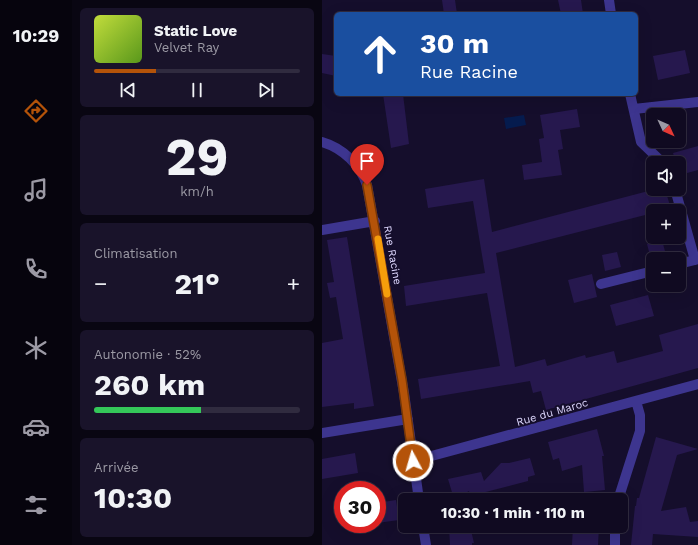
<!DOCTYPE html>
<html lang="fr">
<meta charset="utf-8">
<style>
body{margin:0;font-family:"Work Sans",sans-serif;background:#19132a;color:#f1f3f6;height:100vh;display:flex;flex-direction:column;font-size:15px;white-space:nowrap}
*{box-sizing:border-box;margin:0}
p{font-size:13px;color:#9c9aa5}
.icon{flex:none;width:22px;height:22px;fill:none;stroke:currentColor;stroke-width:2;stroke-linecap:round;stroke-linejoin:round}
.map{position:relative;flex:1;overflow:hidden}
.details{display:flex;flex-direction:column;gap:8px;padding:8px;background:#090612;width:250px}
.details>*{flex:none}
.banner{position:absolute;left:12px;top:12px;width:304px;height:84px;border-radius:6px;box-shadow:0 4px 16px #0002,0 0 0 1px #302b3f;background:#1a4fa0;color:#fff;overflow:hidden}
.needle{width:26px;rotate:134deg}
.tools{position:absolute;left:324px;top:108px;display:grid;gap:8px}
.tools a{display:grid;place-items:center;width:40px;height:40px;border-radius:6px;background:#100a21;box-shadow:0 4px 16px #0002,0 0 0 1px #302b3f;font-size:20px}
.speed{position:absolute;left:12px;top:481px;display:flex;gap:8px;font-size:20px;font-weight:700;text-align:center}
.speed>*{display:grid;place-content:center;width:52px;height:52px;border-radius:50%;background:#100a21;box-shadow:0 4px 16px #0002,0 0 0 1px #302b3f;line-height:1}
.speed .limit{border:6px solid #d22;background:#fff;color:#111}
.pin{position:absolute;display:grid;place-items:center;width:34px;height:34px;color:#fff;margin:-41px -17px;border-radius:50% 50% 50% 0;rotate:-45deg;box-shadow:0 0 4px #0007}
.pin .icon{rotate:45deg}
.me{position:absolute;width:44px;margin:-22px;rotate:354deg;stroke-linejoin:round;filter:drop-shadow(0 0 3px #0008)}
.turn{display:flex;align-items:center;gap:14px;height:84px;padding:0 20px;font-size:18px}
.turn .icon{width:52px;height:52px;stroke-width:2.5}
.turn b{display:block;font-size:28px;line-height:34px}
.big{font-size:30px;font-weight:700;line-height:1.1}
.details .card{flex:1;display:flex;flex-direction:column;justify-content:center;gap:6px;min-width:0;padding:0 14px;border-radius:6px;background:#19132a}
.details .dial{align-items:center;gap:0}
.dial b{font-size:52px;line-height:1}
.song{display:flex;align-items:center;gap:12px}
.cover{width:48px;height:48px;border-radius:6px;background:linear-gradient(135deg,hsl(70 70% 55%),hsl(90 70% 35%))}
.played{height:4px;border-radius:2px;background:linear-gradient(90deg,#b45309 30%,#302b3f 30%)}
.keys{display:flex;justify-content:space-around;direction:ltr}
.heat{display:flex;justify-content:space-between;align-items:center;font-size:22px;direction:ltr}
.charge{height:6px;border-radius:3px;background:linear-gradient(90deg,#34c759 52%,#302b3f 0)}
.trip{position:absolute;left:76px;top:493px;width:230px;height:40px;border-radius:6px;background:#100a21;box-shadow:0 4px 16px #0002,0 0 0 1px #302b3f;font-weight:700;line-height:40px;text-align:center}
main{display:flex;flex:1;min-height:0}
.tab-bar{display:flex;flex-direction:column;width:72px;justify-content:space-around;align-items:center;background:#06040d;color:#9c9aa5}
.tab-bar .icon{width:28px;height:28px}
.tab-bar .selected{color:#b45309}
.tab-bar b{font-size:18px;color:#f1f3f6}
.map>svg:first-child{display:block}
.water{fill:#051b4e}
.building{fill:#26184e}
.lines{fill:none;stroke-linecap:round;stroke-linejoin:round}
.minor{stroke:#3d358f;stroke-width:10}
.route-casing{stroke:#753606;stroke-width:10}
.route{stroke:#b45309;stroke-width:7}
.slow{stroke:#f59e0b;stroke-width:7}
.labels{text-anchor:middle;stroke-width:4;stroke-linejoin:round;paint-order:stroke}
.street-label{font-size:11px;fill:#dfd9ff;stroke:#150e2c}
</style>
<main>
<nav class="tab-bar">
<b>10:29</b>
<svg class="icon selected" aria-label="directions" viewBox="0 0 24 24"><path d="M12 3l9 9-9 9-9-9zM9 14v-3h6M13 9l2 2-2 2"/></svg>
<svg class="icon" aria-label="music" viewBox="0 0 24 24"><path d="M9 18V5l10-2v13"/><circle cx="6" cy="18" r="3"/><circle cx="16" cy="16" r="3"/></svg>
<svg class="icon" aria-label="phone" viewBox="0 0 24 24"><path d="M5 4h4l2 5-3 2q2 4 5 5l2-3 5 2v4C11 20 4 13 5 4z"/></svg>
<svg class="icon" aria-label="climate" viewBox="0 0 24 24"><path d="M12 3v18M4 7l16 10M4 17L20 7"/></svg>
<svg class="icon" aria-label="car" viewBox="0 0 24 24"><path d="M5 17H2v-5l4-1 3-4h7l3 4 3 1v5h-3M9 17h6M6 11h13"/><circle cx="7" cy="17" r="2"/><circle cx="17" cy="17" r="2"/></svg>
<svg class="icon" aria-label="filters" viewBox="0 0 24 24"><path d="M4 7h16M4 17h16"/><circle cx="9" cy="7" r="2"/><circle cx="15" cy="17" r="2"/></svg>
</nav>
<section class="details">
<div class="card">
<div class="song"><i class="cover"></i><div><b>Static Love</b><p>Velvet Ray</p></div></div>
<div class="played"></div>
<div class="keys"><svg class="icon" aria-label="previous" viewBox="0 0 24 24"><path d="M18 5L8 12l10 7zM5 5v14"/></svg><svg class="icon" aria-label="pause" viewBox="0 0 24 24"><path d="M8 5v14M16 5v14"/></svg><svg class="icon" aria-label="next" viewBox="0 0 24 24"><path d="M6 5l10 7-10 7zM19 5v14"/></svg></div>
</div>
<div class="card dial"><b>29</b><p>km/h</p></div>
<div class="card"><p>Climatisation</p>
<div class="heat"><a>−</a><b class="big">21°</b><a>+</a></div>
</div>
<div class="card"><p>Autonomie · 52%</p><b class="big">260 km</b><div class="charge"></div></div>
<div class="card"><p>Arrivée</p><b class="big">10:30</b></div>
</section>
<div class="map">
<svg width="376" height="545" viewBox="0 0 376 545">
<rect width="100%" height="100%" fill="#150e2c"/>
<!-- water -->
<path class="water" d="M 202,115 L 204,125 L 184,129 L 182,118 Z"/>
<!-- building -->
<path class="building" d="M 120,0 L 133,0 L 135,14 L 122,14 Z
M 236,0 L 259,0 L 261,14 L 239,14 Z
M 363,50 L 368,73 L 336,80 L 331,56 Z
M 0,54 L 14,56 L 14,76 L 0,73 Z
M 61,94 L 81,94 L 87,144 L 69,148 Z
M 255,109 L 258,127 L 238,130 L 241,149 L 236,150 L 240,175 L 202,180 L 200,165 L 220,162 L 217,139 L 222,138 L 218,115 Z
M 376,146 L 376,170 L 358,175 L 357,163 L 354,163 L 351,153 Z
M 162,179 L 170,232 L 334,189 L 343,189 L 349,209 L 331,211 L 331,213 L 174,253 L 193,367 L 223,359 L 225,366 L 263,355 L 264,358 L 292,351 L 295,363 L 341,351 L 337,335 L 376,324 L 376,368 L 224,410 L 219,391 L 211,393 L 208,381 L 99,399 L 96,379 L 178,366 L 165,293 L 84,306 L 82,286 L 163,273 L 151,201 L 106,208 L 103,189 Z
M 25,237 L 52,406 L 32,409 L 32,403 L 0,407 L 0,343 L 21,339 L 14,297 L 8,298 L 5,283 L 12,282 L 5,240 Z
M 340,240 L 344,255 L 329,259 L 325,244 Z
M 295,252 L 299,267 L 283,271 L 280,255 Z
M 270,274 L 275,297 L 252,303 L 246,280 Z
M 326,295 L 332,316 L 294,326 L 288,305 Z
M 275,429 L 282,456 L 280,456 L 283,490 L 262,492 L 260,465 L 240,471 L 237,458 L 231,460 L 226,442 Z
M 334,437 L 376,449 L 355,455 L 339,511 L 364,507 L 368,522 L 376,521 L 376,537 L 331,534 L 330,545 L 309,545 L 313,506 L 314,506 L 315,498 L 317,498 Z
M 33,453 L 36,473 L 0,479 L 0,459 Z
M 208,458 L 213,475 L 206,477 L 206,481 L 148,496 L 147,491 L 132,499 L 126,479 L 159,472 L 162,481 L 179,463 L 187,463 Z
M 74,500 L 77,520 L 55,523 L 55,503 Z
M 127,526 L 148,526 L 152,543 L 150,543 L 150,545 L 128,545 Z
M 251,526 L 277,526 L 276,545 L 250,545 Z"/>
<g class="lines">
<!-- minor -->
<path class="minor" d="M 287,0 L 289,14
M 308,94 L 319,142 L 341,163
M 312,109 L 376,102
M 0,142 C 21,148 38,165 45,185 L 82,393 L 97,500
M 353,189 L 373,260
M 0,230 L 53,221
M 357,264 L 376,259
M 279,284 L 331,271
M 0,433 L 86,419
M 91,461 L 376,384
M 296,500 L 318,431 L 318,415 L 314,401
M 101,526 L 104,545
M 293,545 L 293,526"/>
</g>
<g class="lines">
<!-- route casing -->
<g class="route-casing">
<path id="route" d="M 45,185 L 80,380 L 91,461"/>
</g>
<!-- route -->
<use href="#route" class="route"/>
<!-- slow -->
<path class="slow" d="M 56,239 L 65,294"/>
</g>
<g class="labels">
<!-- street labels -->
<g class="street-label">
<text transform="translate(71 255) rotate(80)" y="4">Rue Racine</text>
<text transform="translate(230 412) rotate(-16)" y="4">Rue du Maroc</text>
</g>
</g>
</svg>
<div class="tools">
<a><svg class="needle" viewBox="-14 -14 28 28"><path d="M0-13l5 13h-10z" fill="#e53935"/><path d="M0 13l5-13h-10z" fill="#9c9aa5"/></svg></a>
<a><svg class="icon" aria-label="sound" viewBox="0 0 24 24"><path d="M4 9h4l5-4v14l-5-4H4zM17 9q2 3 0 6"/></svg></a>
<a>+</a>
<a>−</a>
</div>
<div class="speed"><div class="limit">30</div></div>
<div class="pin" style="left:45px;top:185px;background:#d93025"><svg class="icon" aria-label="arrive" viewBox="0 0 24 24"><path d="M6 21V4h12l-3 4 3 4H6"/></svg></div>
<svg class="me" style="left:91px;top:461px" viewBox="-20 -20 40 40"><circle r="17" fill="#b45309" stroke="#fff" stroke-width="3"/><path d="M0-11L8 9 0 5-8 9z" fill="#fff"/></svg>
<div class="trip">10:30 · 1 min · 110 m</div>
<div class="banner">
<div class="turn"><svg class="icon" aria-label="ahead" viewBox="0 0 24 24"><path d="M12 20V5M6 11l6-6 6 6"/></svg><div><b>30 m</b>Rue Racine</div></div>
</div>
</div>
</main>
